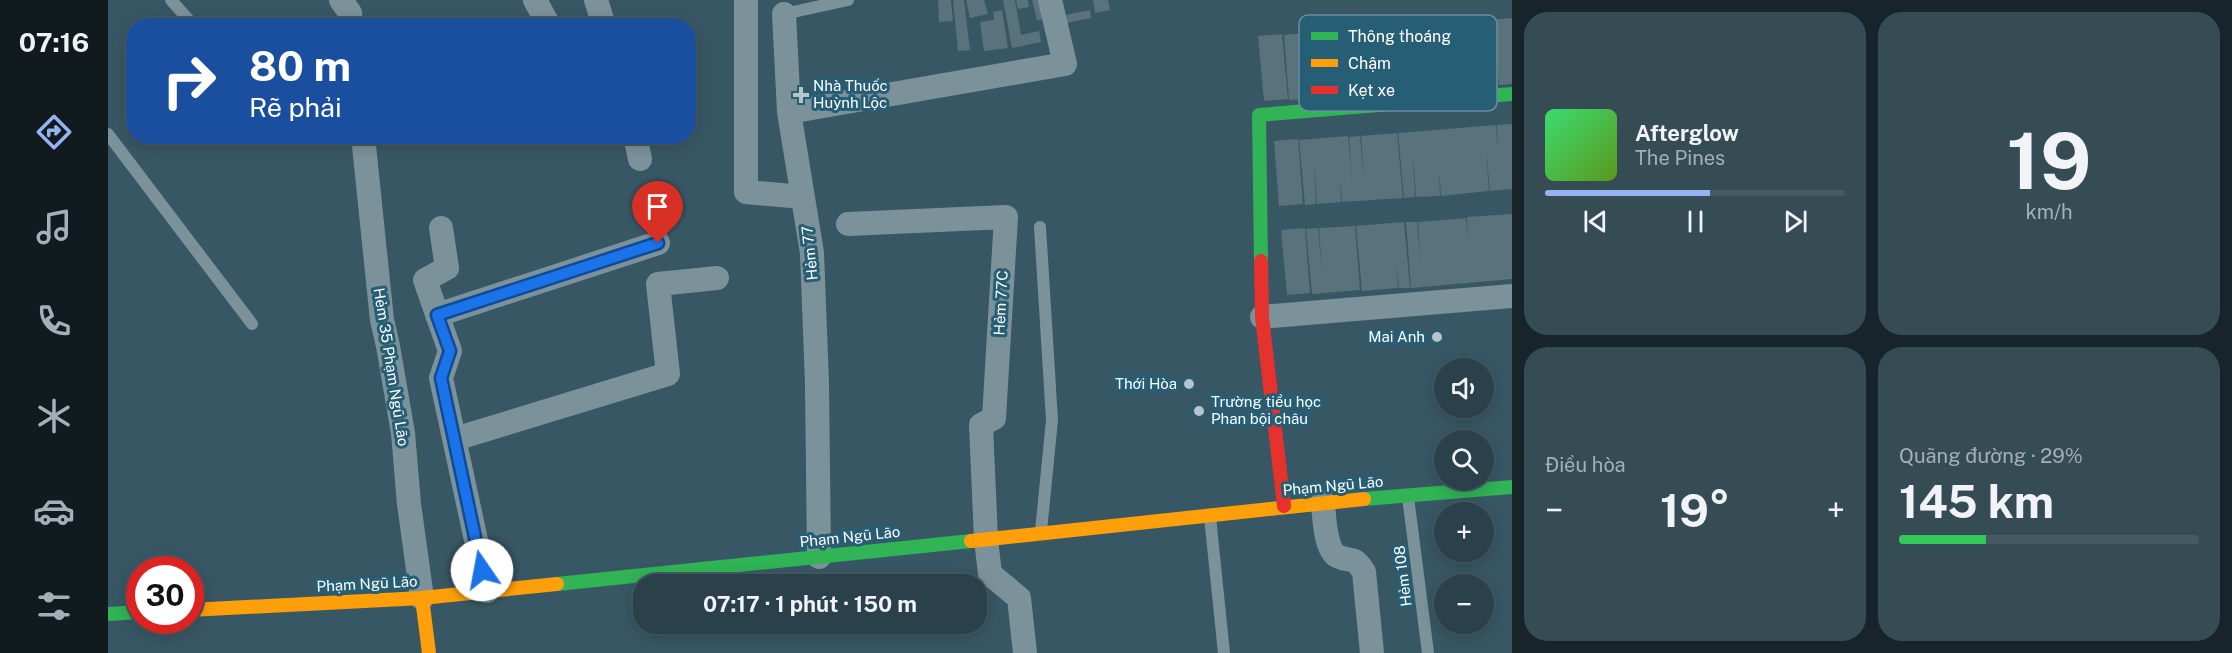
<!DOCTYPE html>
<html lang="vi">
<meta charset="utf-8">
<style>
body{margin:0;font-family:"Public Sans",sans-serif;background:#364c55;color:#f1f3f6;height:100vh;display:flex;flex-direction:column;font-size:22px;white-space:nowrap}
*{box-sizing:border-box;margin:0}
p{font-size:20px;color:#a5afb5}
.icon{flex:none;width:33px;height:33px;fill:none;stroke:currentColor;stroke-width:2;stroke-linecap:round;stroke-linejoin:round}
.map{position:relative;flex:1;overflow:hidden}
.side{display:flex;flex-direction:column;gap:12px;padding:12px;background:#172429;width:720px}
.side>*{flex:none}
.guide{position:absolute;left:18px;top:18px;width:570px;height:126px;border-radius:24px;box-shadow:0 3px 15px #0003,0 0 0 2px #465a63;background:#1a4fa0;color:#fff;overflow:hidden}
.buttons{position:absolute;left:1326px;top:358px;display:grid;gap:12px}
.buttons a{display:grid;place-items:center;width:60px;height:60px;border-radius:50%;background:#2a414b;box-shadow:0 3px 15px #0003,0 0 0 2px #465a63;font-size:30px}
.speed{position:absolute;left:18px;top:556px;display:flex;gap:12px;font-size:30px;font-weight:700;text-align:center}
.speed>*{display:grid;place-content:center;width:78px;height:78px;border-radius:50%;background:#2a414b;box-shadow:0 3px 15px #0003,0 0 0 2px #465a63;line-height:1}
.speed .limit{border:9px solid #d22;background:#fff;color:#111}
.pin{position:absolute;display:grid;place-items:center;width:51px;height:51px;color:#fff;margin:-62px -26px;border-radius:50% 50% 50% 0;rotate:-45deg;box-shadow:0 0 6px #0007}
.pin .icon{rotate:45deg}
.me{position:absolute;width:66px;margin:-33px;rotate:348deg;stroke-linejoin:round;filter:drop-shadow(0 0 4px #0008)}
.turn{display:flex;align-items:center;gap:21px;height:126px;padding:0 24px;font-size:27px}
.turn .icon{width:78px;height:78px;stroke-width:2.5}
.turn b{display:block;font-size:42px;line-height:51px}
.big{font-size:45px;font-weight:700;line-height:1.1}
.side .card{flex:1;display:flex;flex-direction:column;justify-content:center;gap:9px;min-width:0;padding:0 21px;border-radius:24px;background:#364c55}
.side .dial{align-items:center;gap:0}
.dial b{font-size:78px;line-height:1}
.song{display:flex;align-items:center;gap:18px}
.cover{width:72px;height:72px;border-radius:9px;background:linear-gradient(135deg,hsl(140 70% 55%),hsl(90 70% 35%))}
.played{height:6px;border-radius:3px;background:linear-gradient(90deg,#95b2f1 55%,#465a63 55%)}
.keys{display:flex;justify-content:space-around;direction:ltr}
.heat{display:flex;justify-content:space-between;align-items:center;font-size:33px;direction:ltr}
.charge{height:9px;border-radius:4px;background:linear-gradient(90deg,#34c759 29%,#465a63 0)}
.side .tiles{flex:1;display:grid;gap:12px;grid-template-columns:repeat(2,1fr)}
.trip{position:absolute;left:525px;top:574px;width:354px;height:60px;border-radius:24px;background:#2a414b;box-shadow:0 3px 15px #0003,0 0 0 2px #465a63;font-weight:700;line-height:60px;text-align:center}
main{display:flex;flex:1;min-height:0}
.tab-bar{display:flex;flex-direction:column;width:108px;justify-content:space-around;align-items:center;background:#111a1e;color:#a5afb5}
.tab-bar .icon{width:42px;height:42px}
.tab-bar .current{color:#95b2f1}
.tab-bar b{font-size:27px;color:#f1f3f6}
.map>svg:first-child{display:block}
.building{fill:#59727c}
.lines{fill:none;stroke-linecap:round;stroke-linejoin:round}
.lane{stroke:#7c929b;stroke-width:12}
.street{stroke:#7c929b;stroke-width:24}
.fast{stroke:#30b455;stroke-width:14}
.slow{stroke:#ff9f0a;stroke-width:14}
.jam{stroke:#e5322d;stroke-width:14}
.route-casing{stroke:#114b97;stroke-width:15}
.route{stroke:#1a73e8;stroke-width:10}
.poi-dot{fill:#b9c4c9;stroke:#265e76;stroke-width:2}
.labels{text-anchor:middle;stroke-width:6;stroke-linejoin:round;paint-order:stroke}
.poi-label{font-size:15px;fill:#fff;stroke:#265e76;text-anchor:start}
.street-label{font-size:15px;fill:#fff;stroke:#265e76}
.key{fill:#265e76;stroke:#678e9f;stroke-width:1.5}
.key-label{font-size:16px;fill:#fff}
</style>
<main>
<nav class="tab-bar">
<b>07:16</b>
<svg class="icon current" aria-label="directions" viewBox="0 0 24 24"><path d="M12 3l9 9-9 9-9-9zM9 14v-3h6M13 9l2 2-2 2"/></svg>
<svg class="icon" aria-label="music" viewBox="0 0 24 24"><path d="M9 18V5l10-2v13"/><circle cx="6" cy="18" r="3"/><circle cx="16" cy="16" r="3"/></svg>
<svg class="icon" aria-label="phone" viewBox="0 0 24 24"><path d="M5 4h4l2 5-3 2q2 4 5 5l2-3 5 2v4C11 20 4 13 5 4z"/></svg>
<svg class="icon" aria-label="climate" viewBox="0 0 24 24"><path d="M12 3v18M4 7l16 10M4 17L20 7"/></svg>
<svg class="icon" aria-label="car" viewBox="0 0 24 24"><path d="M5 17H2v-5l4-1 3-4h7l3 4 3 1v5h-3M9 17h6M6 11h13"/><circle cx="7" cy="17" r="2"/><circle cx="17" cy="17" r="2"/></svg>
<svg class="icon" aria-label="filters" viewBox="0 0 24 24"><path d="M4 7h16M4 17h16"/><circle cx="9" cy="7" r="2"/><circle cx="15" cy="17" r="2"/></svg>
</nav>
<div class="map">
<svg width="1404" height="653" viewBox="0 0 1404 653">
<rect width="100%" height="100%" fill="#385764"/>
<!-- building -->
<path class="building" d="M 830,0 L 843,0 L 845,21 L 831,22 Z
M 845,0 L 856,0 L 862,50 L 850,51 Z
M 858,0 L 876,0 L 880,14 L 862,18 Z
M 895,0 L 907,0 L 913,35 L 931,31 L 933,42 L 904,48 Z
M 908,0 L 920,0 L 921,7 L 910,9 Z
M 924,0 L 935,0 L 939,19 L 929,20 Z
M 985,0 L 1000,0 L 1002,10 L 987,13 Z
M 894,10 L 900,48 L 876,51 L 872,22 L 886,20 L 885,12 Z
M 982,10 L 983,18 L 954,24 L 953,16 Z
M 1404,18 L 1404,84 L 1391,85 L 1387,42 L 1390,85 L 1379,85 L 1375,43 L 1378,86 L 1366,87 L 1362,45 L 1365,87 L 1342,88 L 1340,64 L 1341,88 L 1317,91 L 1313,48 L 1316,91 L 1293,93 L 1291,68 L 1292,93 L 1280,93 L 1275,29 Z
M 1224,31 L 1230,97 L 1218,98 L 1214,55 L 1217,98 L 1194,99 L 1190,56 L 1193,99 L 1181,100 L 1176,35 Z
M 1174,34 L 1180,99 L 1156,101 L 1150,36 Z
M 1404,124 L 1404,189 L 1382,191 L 1378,149 L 1381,191 L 1333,196 L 1331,171 L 1332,196 L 1308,197 L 1305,154 L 1307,197 L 1296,198 L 1290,133 L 1388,125 L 1390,150 L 1389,125 Z
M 1289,133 L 1295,198 L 1234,202 L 1232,178 L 1233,202 L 1209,204 L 1206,161 L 1208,204 L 1197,205 L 1191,140 L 1240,136 L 1244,181 L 1241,137 L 1252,136 L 1256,179 L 1253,136 Z
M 1190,139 L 1195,204 L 1171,206 L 1166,141 Z
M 1404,214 L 1404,279 L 1303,288 L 1298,222 L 1309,222 L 1313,265 L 1310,222 L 1358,218 L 1360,241 L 1359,217 Z
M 1296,222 L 1302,288 L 1291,288 L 1288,264 L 1290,288 L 1254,291 L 1248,226 Z
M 1247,226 L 1252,290 L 1204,294 L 1198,229 L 1210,228 L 1214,271 L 1211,228 Z
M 1197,228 L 1202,293 L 1179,295 L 1173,230 Z"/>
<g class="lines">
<!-- lane -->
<path class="lane" d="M 63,0 L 86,26
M 676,14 L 740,0
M 0,134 L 144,324
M 932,227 L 944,420 L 933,531
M 1300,497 L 1320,653
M 1102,517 L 1116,653"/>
<!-- street -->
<path class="street" d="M 233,0 L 242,13 L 243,26
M 427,0 L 441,26
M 488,0 L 496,26
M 638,0 L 638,192 L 695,197
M 676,14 L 681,112 L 704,253 L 709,383 L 711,557
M 681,112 L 957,64 L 942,0
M 255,136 L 274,320 L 280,346 L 295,433 L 301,504 L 314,598
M 527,136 L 532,159
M 740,224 L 898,217 L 886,418 L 873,425 L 878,539 L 882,574 L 911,598 L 917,653
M 333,228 L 339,268 L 317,280 L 342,351 L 333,378 L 379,591
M 329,315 L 550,243
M 1154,317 L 1404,296
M 347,439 L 560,374 L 550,284 L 609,278
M 1215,502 C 1216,514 1217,550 1229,556 C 1243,563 1245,554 1256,572 L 1264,653"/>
<!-- fast -->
<path class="fast" d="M 1153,261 L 1151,115 L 1404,94
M 1256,499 L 1404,487
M 449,584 L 863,541
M 0,614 L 32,612"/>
<!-- slow -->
<path class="slow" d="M 863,541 L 1256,499
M 314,598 L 321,653
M 82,610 L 314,598 L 449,584"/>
<!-- jam -->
<path class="jam" d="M 1153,261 L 1154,317 L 1176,506"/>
</g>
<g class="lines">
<!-- route casing -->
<g class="route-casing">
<path id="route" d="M 374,570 L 333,378 L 342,351 L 329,315 L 550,243"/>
</g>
<!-- route -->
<use href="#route" class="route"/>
</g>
<!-- markers -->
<g class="poi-dot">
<path d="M690 86h6v6h6v6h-6v6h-6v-6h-6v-6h6z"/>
<circle cx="1329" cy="337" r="6"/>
<circle cx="1081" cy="384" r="6"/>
<circle cx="1091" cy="411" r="6"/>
</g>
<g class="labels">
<!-- poi labels -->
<g class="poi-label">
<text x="705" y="91">Nhà Thuốc<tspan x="705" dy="17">Huỳnh Lộc</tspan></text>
<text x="1317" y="342" text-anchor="end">Mai Anh</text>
<text x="1069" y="389" text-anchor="end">Thới Hòa</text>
<text x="1103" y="407">Trường tiểu học<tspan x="1103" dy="17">Phan bội châu</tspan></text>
</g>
<!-- street labels -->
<g class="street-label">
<text transform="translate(702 253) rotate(-96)" y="5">Hẻm 77</text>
<text transform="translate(893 303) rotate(-87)" y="5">Hẻm 77C</text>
<text transform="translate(283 367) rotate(81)" y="5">Hẻm 35 Phạm Ngũ Lão</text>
<text transform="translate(1225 486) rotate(-5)" y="5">Phạm Ngũ Lão</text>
<text transform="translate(742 537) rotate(-6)" y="5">Phạm Ngũ Lão</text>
<text transform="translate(1295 576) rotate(-97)" y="5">Hẻm 108</text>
<text transform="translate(259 584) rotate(-3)" y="5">Phạm Ngũ Lão</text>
</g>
</g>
<!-- legend -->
<rect x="1191" y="15" width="198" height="96" rx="9" class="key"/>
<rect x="1203" y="32" width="27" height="8" fill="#30b455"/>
<rect x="1203" y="59" width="27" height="8" fill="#ff9f0a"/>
<rect x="1203" y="86" width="27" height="8" fill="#e5322d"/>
<g class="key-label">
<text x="1240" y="42">Thông thoáng</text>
<text x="1240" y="69">Chậm</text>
<text x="1240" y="96">Kẹt xe</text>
</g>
</svg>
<div class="buttons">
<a><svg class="icon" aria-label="sound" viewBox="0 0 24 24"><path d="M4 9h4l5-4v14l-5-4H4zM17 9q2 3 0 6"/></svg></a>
<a><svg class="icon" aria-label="search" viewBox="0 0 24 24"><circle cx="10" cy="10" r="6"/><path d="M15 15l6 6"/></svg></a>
<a>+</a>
<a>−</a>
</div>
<div class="speed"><div class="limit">30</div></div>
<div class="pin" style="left:550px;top:243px;background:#d93025"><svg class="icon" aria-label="arrive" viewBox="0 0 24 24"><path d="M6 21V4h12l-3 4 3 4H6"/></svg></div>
<svg class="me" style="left:374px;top:570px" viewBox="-20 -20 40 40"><circle r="19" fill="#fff"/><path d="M0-13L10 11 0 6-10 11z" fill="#1a73e8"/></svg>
<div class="trip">07:17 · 1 phút · 150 m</div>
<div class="guide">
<div class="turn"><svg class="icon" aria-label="right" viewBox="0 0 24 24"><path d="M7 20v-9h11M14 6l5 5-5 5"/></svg><div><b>80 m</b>Rẽ phải</div></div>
</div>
</div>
<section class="side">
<div class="tiles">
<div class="card">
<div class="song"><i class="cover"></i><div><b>Afterglow</b><p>The Pines</p></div></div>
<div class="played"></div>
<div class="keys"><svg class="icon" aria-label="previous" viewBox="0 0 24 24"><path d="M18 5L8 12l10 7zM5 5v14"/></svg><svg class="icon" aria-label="pause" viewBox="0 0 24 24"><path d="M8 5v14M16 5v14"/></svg><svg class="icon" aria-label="next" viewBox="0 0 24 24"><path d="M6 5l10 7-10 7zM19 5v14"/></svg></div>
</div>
<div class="card dial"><b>19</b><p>km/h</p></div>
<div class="card"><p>Điều hòa</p>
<div class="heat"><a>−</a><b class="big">19°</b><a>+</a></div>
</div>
<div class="card"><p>Quãng đường · 29%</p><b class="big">145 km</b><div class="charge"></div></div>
</div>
</section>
</main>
